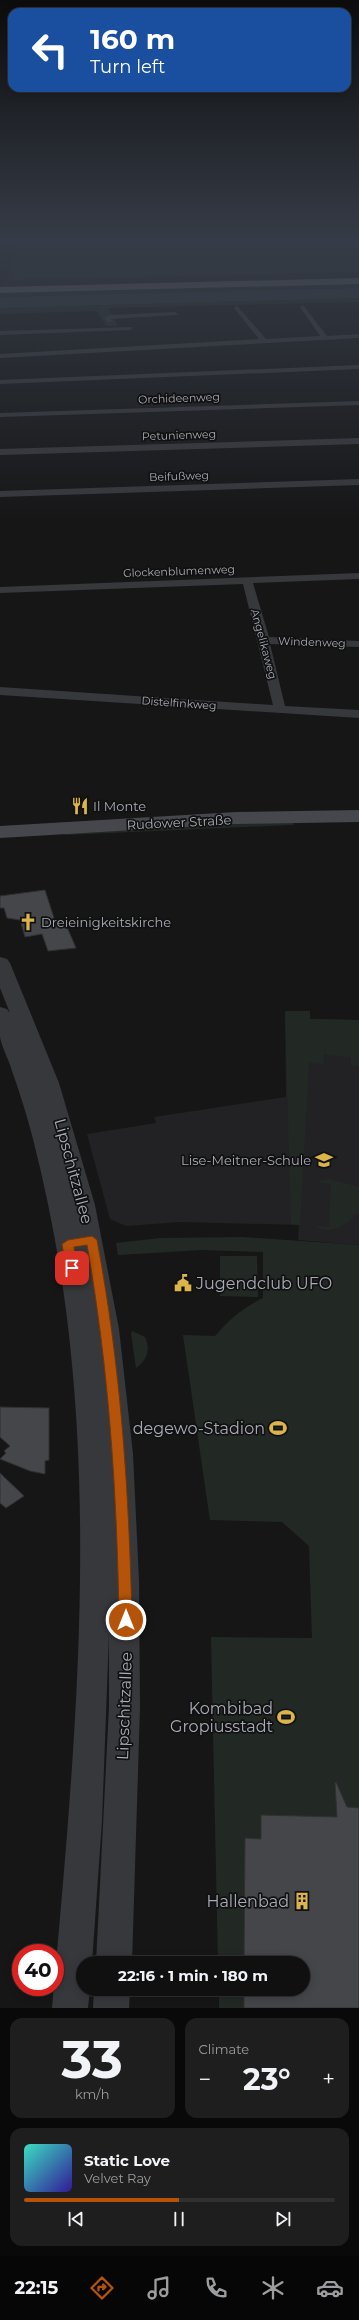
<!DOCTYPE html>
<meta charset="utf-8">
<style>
body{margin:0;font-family:Montserrat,sans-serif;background:#1e1e1f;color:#f1f3f6;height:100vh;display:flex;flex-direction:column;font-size:15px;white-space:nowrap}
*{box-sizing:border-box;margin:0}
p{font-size:13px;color:#9c9d9f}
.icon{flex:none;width:22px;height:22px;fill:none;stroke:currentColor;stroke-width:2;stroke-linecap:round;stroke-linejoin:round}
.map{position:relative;height:2008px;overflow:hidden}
.sheet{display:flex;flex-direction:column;gap:10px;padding:10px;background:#090909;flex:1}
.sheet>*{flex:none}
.top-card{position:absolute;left:8px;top:8px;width:343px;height:84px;border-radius:12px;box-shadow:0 2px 10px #0003,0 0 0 1px #303031;background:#1a4fa0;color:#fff;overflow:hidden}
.speed{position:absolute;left:12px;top:1944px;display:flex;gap:8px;font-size:20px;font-weight:700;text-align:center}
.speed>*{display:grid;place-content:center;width:52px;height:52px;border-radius:50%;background:#101011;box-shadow:0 2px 10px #0003,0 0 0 1px #303031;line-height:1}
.speed .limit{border:6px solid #d22;background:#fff;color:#111}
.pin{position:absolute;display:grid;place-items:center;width:34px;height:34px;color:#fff;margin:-17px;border-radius:8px;box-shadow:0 2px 6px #0006}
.me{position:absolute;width:44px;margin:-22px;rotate:0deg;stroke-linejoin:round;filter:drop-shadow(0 0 3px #0008)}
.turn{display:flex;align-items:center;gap:14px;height:84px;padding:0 16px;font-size:18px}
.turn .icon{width:52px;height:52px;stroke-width:2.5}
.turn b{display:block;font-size:28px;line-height:34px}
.big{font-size:30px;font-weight:700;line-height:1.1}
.sheet .widget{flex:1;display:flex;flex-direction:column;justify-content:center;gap:6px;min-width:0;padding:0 14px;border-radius:12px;background:#1e1e1f}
.sheet .dial{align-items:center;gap:0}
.dial b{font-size:52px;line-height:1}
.song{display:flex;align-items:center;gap:12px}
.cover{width:48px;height:48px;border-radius:6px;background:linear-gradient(135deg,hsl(170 70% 55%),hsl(250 70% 35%))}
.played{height:4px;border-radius:2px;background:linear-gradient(90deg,#b45309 50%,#303031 50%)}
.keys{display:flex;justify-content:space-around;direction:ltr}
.heat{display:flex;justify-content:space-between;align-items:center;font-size:22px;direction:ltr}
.sheet .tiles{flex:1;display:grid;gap:10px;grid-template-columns:1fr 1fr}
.widget:last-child{grid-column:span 2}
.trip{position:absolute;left:76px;top:1956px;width:234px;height:40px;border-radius:20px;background:#101011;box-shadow:0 2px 10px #0003,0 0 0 1px #303031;font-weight:700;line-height:40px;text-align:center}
.dock{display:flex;height:64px;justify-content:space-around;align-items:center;background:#060607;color:#9c9d9f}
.dock .icon{width:28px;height:28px}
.dock .active{color:#b45309}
.dock b{font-size:18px;color:#f1f3f6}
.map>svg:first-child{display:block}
.built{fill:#222224}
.green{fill:#222924}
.water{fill:#31373f}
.building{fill:#45464a;stroke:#303033}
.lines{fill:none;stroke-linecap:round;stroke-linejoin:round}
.minor{fill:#37383c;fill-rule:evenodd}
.tertiary{fill:#37383c;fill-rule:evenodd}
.secondary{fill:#46474c;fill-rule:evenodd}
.motorway{fill:#64666c;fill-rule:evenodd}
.route{fill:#b45309;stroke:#753606}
.labels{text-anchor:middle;stroke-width:3.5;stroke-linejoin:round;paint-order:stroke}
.far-street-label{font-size:11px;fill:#a9acb6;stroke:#111112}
.poi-label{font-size:13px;fill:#a9acb6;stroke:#111112;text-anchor:start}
.street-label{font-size:13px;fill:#a9acb6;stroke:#111112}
.near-street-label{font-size:16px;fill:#a9acb6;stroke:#111112}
.near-poi-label{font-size:16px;fill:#a9acb6;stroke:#111112;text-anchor:end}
</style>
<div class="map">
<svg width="359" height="2008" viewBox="0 0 359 2008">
<rect width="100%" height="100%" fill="#161617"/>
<!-- built -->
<path class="built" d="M 285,1011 L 310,1011 L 310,1019 L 359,1020 L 359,1245 L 298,1240 L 299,1225 L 181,1222 L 126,1226 L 110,1219 L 87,1134 L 156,1123 L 154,1117 L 286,1097 Z"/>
<!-- green -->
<path class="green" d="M 21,241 L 359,241 L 359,272 L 7,280 Z
M 359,283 L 359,288 L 38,296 L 0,298 L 0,293 Z
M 359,298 L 359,302 L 108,308 L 118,326 L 106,326 L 97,311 L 0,314 L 0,308 Z
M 294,821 L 293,825 L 64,835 L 74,832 Z
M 285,1011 L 310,1011 L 310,1019 L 359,1020 L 359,1066 L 351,1066 L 351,1057 L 325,1055 L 325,1045 L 323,1064 L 309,1063 L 300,1225 L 291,1224 Z
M 330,1179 L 359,1187 L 359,1212 C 349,1223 330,1237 316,1226 L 329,1227 L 331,1184 L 319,1183 L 322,1180 Z
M 243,1237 L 359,1245 L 359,2008 L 219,2008 L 219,1989 L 303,1989 L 303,1963 L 218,1963 L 211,1637 L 312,1638 L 309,1546 L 282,1522 L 210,1520 L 183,1335 L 215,1336 C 229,1319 243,1308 263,1298 L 263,1252 L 202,1250 L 118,1255 L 116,1243 L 160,1238 Z
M 220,1256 L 257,1256 L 258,1297 L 220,1296 Z
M 132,1331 L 145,1337 C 151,1350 147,1360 136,1368 L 131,1333 Z"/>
<!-- water -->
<path class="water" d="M 359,288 L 359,298 L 0,308 L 0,298 L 38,296 Z"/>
<!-- building -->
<path class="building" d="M 45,890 L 55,921 L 64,920 L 76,948 L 48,951 L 42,934 L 25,937 L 20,920 L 7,918 L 4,908 L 0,908 L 0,896 Z
M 0,1407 L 49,1408 L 49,1460 L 45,1461 L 45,1474 L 30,1471 L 0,1459 L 6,1453 L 4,1451 L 10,1446 L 0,1437 Z
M 0,1473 L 24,1496 L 6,1508 L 0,1503 Z
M 336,1782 L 347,1807 L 359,1808 L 359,2008 L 244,2008 L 244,1989 L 303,1989 L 303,1963 L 244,1963 L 245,1838 L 261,1839 L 261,1815 L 337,1817 L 335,1783 Z"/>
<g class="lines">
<!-- minor -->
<path class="minor" d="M 303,305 L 327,336 L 359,334 L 359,338 L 0,358 L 0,354 L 259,339 L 234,308 L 237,306 L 266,339 L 320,336 L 300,307 Z
M 175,312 L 178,314 L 177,315 L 111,319 L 112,321 L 109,323 L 104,318 L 110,315 Z
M 132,327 L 132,329 L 130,330 L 0,335 L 0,331 Z
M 359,365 L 359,369 L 0,384 L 0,380 Z
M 359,401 L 359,405 L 0,417 L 0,413 Z
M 359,438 L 359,444 L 0,455 L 0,449 Z
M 359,479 L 359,485 L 0,497 L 0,491 Z
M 359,573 L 359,579 L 253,583 L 269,637 L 359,641 L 359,647 L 270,644 L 285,706 L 359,710 L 359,718 L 0,695 L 0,687 L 273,705 L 243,584 L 0,593 L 0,587 Z"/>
<!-- tertiary -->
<path class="tertiary" d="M 0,957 L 7,959 L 10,963 L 59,1083 L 95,1205 L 119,1329 L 133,1454 L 139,1580 L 140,1707 L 132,1963 L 96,1963 L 109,1707 L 109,1634 L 102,1821 L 92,1963 L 83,1963 L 83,1989 L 90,1989 L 88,2008 L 52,2008 C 71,1794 93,1572 71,1354 C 64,1282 51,1210 33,1139 C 27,1116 20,1093 12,1071 C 9,1060 2,1048 0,1037 C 0,1028 0,1016 0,1007 L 7,1009 L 10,1013 L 0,988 Z
M 94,1989 L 130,1989 L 129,2008 L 93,2008 Z"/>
<!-- secondary -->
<path class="secondary" d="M 359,810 L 359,822 L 236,824 L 0,838 L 0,826 L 236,812 Z"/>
<!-- motorway -->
<path class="motorway" d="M 359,278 L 359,284 L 0,293 L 0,287 Z"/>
</g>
<!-- sky -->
<linearGradient id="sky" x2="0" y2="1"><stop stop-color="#0c0c0d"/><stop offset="0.46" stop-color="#363c47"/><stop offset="1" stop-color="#363c47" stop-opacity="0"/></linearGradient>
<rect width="359" height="522" fill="url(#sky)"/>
<!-- route -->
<path class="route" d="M 92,1236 L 97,1240 C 121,1367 129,1491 132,1620 L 130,1624 L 126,1626 L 121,1624 L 119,1620 C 117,1493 109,1369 87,1245 L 74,1247 L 77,1268 L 72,1272 L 66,1268 L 62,1244 L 68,1240 Z"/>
<!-- icons -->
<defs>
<g id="restaurant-bare" transform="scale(1.38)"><path d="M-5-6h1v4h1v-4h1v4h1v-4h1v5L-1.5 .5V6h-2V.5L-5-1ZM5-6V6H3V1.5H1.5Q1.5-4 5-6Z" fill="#dbb54a" stroke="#111112" stroke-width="2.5" paint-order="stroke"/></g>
<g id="church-bare" transform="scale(1.38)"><path d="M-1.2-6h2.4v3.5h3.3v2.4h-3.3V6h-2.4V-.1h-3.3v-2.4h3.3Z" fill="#dbb54a" stroke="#111112" stroke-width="2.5" paint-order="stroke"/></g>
<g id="school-bare" transform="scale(1.38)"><path d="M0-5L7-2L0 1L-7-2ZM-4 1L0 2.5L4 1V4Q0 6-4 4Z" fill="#dbb54a" stroke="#111112" stroke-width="2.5" paint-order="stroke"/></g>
<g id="civic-bare" transform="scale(1.38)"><path d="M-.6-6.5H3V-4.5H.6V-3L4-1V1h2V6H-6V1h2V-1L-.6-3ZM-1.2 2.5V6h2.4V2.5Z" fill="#dbb54a" stroke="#111112" stroke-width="2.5" paint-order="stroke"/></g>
<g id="stadium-bare" transform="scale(1.38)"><path d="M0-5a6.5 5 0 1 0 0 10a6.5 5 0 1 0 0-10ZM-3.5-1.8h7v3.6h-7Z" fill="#dbb54a" stroke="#111112" stroke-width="2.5" paint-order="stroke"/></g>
<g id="building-bare" transform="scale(1.38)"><path d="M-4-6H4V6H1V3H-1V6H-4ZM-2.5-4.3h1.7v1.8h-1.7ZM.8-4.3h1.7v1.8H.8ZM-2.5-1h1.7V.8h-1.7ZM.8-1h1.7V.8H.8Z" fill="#dbb54a" stroke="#111112" stroke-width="2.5" paint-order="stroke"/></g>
</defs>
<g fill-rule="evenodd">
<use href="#restaurant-bare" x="80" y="806"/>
<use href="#church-bare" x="28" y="922"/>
<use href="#school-bare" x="324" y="1160"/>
<use href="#civic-bare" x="183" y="1283"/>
<use href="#stadium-bare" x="278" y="1428"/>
<use href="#stadium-bare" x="286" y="1717"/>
<use href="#building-bare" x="302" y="1901"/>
</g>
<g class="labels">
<!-- far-street labels -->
<g class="far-street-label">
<text transform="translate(179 398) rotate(-2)" y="4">Orchideenweg</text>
<text transform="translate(179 435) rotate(-2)" y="4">Petunienweg</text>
<text transform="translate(179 476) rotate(-2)" y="4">Beifußweg</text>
<text transform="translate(179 571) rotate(-2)" y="4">Glockenblumenweg</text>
<text transform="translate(312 642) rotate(2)" y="4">Windenweg</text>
<text transform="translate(264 644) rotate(75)" y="4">Angelikaweg</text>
<text transform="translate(179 703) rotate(4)" y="4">Distelfinkweg</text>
</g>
<!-- poi labels -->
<g class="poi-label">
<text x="93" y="811">Il Monte</text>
<text x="41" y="927">Dreieinigkeitskirche</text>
<text x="311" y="1165" text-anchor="end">Lise-Meitner-Schule</text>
</g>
<!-- street labels -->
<g class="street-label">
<text transform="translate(179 822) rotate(-3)" y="5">Rudower Straße</text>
</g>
<!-- near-street labels -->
<g class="near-street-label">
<text transform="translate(74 1171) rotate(75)" y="6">Lipschitzallee</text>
<text transform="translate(124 1706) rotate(-88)" y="6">Lipschitzallee</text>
</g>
<!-- near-poi labels -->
<g class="near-poi-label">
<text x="196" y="1289" text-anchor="start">Jugendclub UFO</text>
<text x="265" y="1434">degewo-Stadion</text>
<text x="273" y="1714">Kombibad<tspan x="273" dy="18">Gropiusstadt</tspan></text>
<text x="289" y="1907">Hallenbad</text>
</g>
</g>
</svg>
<div class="speed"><div class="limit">40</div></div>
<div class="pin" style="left:72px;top:1268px;background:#d93025"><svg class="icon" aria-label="arrive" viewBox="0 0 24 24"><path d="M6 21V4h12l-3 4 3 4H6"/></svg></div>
<svg class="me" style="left:126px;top:1620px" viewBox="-20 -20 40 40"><circle r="17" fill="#b45309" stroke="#fff" stroke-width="3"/><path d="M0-11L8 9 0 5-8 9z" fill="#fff"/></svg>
<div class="trip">22:16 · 1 min · 180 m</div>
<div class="top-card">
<div class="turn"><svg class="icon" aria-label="left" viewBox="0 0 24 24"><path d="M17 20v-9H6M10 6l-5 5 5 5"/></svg><div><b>160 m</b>Turn left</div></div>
</div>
</div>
<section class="sheet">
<div class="tiles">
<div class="widget dial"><b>33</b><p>km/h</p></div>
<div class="widget"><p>Climate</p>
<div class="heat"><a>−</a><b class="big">23°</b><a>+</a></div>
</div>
<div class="widget">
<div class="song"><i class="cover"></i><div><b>Static Love</b><p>Velvet Ray</p></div></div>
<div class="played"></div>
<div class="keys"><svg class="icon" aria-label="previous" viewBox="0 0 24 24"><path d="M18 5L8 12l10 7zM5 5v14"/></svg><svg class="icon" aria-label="pause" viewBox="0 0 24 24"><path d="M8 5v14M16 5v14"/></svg><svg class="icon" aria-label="next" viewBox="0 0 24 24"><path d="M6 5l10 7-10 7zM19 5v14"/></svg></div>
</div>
</div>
</section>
<nav class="dock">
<b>22:15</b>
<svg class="icon active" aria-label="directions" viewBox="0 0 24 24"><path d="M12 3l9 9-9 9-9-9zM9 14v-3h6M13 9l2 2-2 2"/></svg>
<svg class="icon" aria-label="music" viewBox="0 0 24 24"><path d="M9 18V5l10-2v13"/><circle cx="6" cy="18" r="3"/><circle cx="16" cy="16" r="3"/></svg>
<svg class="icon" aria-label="phone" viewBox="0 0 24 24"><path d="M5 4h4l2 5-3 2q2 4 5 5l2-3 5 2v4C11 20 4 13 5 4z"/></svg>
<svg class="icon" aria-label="climate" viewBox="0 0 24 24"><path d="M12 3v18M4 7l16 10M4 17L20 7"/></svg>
<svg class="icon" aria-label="car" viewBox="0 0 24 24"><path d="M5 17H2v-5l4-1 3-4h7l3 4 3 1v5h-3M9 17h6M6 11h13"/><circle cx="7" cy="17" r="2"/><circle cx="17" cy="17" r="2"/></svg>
</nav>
